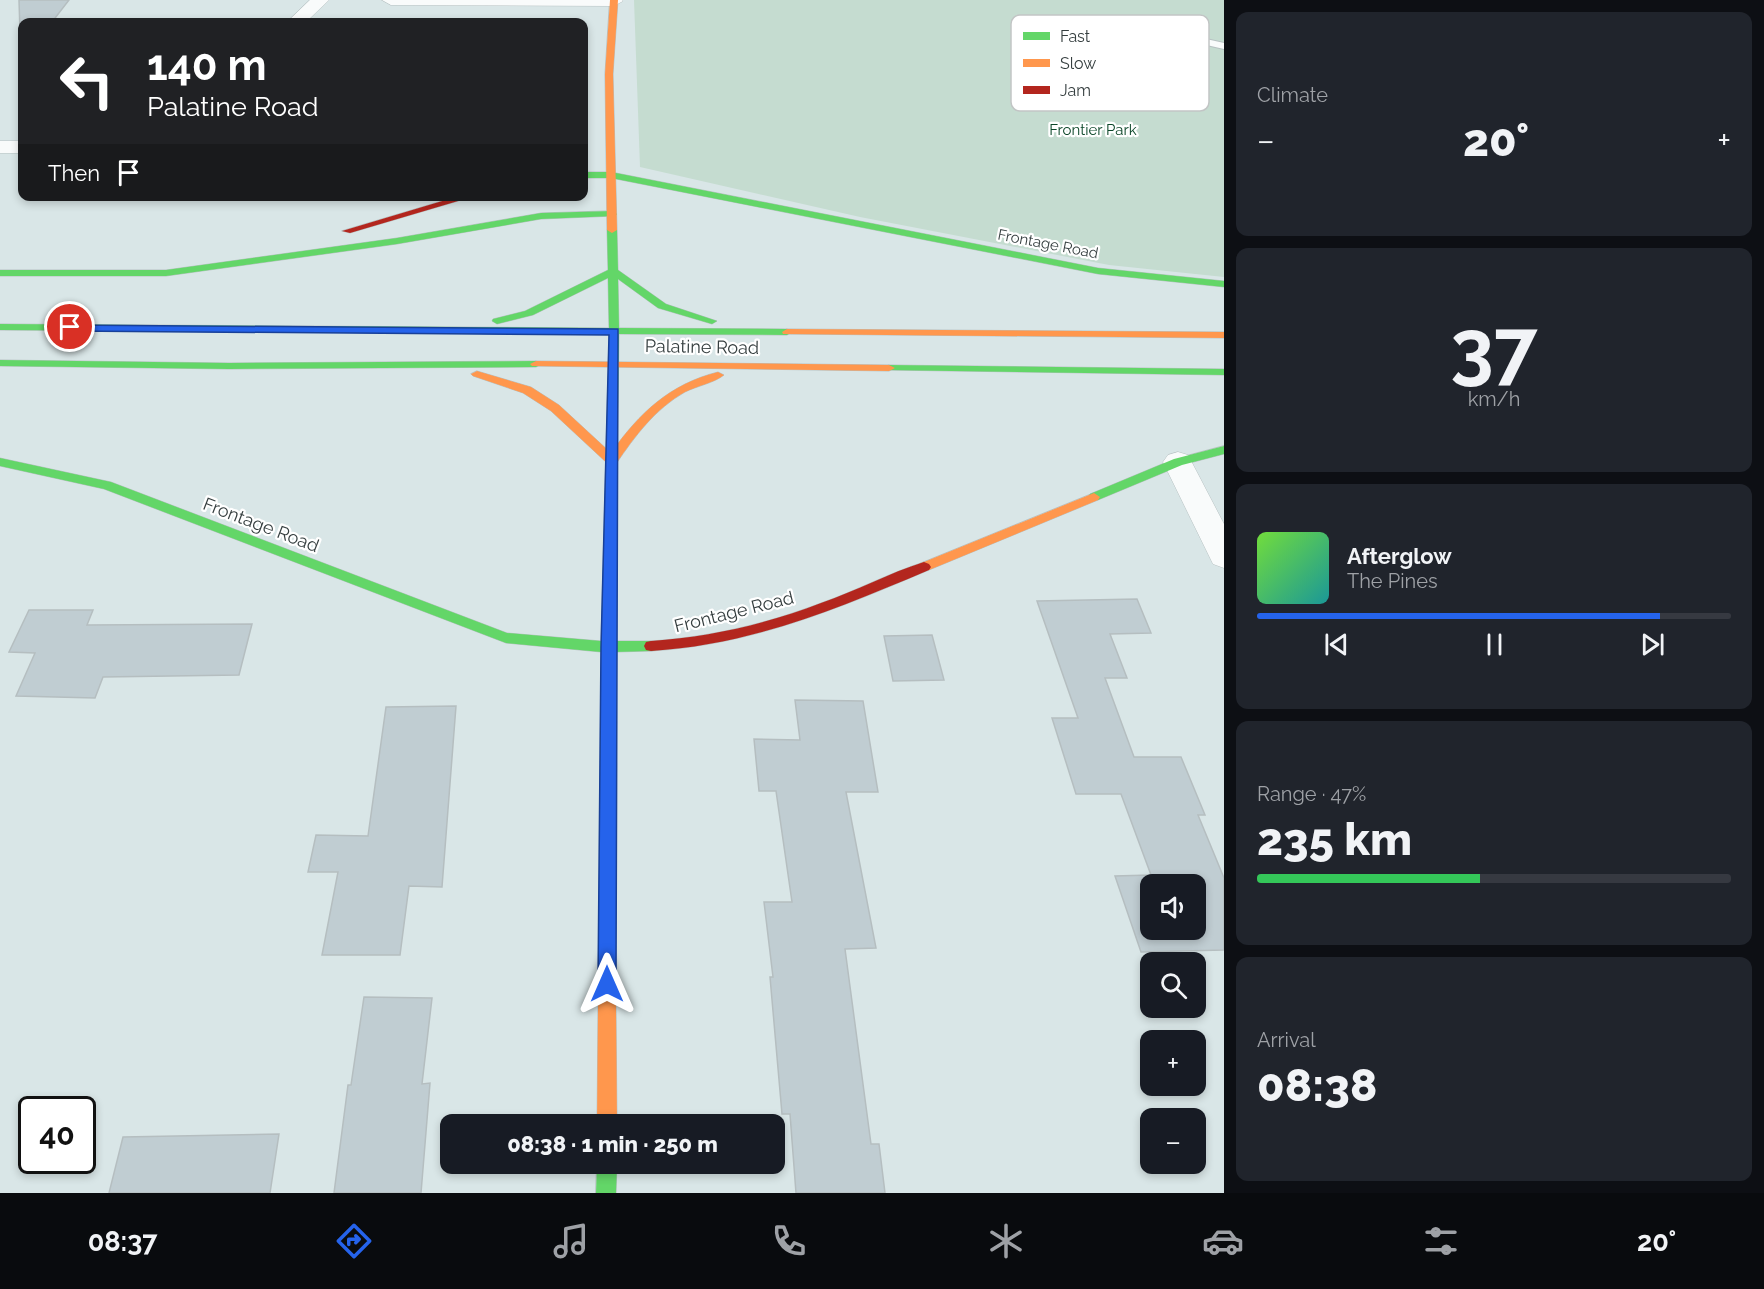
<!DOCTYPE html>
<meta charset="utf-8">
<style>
body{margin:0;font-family:Raleway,sans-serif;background:#20242c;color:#f1f3f6;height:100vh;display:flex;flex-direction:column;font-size:22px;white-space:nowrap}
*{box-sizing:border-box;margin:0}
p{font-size:20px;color:#9ea1a6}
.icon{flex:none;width:33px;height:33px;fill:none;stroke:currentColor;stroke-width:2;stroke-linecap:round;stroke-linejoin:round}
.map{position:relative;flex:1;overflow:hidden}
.details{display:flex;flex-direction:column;gap:12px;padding:12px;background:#0d0f14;width:540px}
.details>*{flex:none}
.banner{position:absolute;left:18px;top:18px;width:570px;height:183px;border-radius:12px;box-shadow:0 3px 9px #0003;background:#202124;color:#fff;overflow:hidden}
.tools{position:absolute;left:1140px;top:874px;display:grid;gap:12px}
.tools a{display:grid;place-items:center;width:66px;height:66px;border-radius:12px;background:#171b24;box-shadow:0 3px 9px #0003;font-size:30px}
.speed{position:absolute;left:18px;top:1096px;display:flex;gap:12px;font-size:30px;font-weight:700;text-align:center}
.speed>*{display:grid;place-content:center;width:78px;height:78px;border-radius:50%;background:#171b24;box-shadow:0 3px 9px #0003;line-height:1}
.speed .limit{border:3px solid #111;border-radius:9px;background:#fff;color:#111}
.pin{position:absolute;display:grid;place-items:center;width:51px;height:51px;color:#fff;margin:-26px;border:3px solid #fff;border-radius:50%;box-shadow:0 2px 6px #0007}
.me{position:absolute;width:66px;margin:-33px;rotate:0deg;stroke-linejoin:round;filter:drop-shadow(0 0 4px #0008)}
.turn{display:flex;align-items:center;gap:21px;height:126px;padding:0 30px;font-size:27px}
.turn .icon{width:78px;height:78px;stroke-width:2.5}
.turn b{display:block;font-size:42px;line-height:51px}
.then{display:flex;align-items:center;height:57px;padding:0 30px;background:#0003;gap:12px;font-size:22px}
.big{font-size:45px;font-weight:800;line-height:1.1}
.details .widget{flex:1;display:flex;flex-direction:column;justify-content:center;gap:9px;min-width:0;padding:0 21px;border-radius:12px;background:#20242c}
.details .dial{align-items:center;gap:0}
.dial b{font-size:78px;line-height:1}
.song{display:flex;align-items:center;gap:18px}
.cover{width:72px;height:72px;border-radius:9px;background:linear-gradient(135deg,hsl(100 70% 55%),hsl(180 70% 35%))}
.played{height:6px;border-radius:3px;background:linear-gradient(90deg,#2563eb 85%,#363941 85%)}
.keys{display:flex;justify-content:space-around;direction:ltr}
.heat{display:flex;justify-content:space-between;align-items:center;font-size:33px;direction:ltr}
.charge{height:9px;border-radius:4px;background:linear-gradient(90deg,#34c759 47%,#363941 0)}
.trip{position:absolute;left:440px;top:1114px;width:345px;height:60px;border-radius:12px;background:#171b24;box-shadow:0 3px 9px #0003;font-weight:800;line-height:60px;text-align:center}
.menu{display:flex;height:96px;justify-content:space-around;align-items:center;background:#090b0e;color:#9ea1a6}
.menu .icon{width:42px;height:42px}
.menu .on{color:#2563eb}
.menu b{font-size:27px;color:#f1f3f6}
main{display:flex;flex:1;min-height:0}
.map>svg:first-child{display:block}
.green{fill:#c5dcd0}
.building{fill:#c0cdd2;stroke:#b5bec0;stroke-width:1.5;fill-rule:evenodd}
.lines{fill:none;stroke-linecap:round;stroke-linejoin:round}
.lane-casing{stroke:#b7c1c2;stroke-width:2}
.street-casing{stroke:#b7c1c2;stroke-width:1}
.fast-casing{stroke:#b7c1c2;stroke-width:1}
.slow-casing{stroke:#b7c1c2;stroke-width:1}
.jam-casing{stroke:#b7c1c2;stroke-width:1}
.lane{fill:#f9fbfb;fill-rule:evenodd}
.street{fill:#f9fbfb;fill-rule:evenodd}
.fast{fill:#63d668;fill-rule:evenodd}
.slow{fill:#ff974d;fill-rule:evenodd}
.jam{fill:#b3261e;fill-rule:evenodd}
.route{fill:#2563eb;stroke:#184099;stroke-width:1.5}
.labels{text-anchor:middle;stroke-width:4.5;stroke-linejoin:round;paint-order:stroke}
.far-park-label{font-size:15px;fill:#0c4729;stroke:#fff}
.far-street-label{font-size:15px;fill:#353e3f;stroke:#fff}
.street-label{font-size:18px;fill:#353e3f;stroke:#fff}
.key{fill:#fff;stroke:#c2c5c5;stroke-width:1.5}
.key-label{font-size:16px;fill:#353e3f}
</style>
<main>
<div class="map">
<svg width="1224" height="1193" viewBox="0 0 1224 1193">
<rect width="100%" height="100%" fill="#d9e6e7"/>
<!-- green -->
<path class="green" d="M 634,0 L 1224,0 L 1224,277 L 1109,265 L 860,217 L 640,167 Z"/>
<!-- building -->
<path class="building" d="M 19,0 L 69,0 L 52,22 L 22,22 L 21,64 Z
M 1137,599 L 1151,633 L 1110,634 L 1127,678 L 1105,678 L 1134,757 L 1181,757 L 1205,815 L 1198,815 L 1224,878 L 1224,950 L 1141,952 L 1115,876 L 1151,875 L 1121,794 L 1076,794 L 1052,718 L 1078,718 L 1037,601 ZM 1150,885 L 1196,885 L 1196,930 L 1150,930 Z
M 29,610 L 93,610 L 87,625 L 252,624 L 239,675 L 103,677 L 95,698 L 16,696 L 35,653 L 9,652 Z
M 932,635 L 944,680 L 893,681 L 884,636 Z
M 795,700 L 863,701 L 878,792 L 846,792 L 876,948 L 845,949 L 871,1144 L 879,1144 L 885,1193 L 796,1193 L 790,1114 L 782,1114 L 770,977 L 773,977 L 764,902 L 792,902 L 776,791 L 759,791 L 754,739 L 800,740 Z
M 456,706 L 442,887 L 409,886 L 400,955 L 322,955 L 338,872 L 308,872 L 316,835 L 368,836 L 386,707 Z
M 364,997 L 432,998 L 422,1084 L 430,1083 L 421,1193 L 334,1193 L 348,1085 L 351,1085 Z
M 279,1134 L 270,1193 L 109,1193 L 123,1137 Z"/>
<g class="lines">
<!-- lane casing -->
<g class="lane-casing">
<path id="lane" d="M 1166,30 L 1224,43 L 1224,49 L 1163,35 L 1161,33 Z"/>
</g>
<!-- street casing -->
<g class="street-casing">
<path id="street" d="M 310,0 L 329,0 L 306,22 L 287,22 Z
M 382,0 L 622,0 L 623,1 L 614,6 L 391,5 Z
M 0,141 L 22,141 L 22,153 L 0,153 Z
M 1178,452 L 1188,455 L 1224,524 L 1224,568 L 1213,564 L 1163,462 L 1168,455 Z"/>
</g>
<!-- fast casing -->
<g class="fast-casing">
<path id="fast" d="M 584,172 L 611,172 L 1098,268 L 1224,281 L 1224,287 L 1098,274 L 611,178 L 584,178 Z
M 612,211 L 617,214 L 615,216 L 541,219 L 397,244 L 166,276 L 0,276 L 0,270 L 166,270 L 397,238 L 541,213 Z
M 612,227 L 617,230 L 618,270 L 666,304 L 717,321 L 712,324 L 658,308 L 618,279 L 619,328 L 787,329 L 792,332 L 787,335 L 619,334 L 615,641 L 651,641 L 656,642 L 658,646 L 656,650 L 651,651 L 615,652 L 615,893 L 613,898 L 607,901 L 601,898 L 599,893 L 601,652 L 506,643 L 104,489 L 0,466 L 0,458 L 111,482 L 507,633 L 601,641 L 609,334 L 0,330 L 0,324 L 609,328 L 608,278 L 533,315 L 497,324 L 492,321 L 493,319 L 525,311 L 608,270 L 607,230 Z
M 0,360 L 229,363 L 536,361 L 542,364 L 536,367 L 229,369 L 0,366 Z
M 889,365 L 1224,369 L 1224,375 L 885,370 L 883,368 Z
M 1224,446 L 1224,454 L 1182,465 L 1098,500 L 1090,500 L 1088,497 L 1090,494 L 1174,459 Z
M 597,1164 L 617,1164 L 616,1193 L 596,1193 Z"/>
</g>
<!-- slow casing -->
<g class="slow-casing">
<path id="slow" d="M 610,0 L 618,0 L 613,74 L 617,230 L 612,233 L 607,230 L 605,74 Z
M 787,329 L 1224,332 L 1224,338 L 783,334 L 782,332 Z
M 536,361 L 889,365 L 895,368 L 889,371 L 532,366 L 530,364 Z
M 477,371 L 531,387 L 559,405 L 611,453 C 639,413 670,384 718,372 L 724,375 C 714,383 697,386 685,392 C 655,409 635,436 616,464 L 608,464 L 551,411 L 523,393 L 473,376 L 471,374 Z
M 1094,493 L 1100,497 L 1098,500 L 929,570 L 919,570 L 917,567 L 919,564 Z
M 607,885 L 613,888 L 615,893 L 617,1125 L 597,1125 L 599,893 L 601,888 Z"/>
</g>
<!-- jam casing -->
<g class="jam-casing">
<path id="jam" d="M 459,196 L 475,196 L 350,233 L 342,231 Z
M 924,562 L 929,564 L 931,567 L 929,570 C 837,609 751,645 651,651 L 646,650 L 644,646 L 646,642 L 651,641 C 710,637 766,624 821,603 C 856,591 889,573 924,562 Z"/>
</g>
<!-- lane -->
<use href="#lane" class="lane"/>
<!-- street -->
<use href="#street" class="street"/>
<!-- fast -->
<use href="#fast" class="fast"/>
<!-- slow -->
<use href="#slow" class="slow"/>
<!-- jam -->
<use href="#jam" class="jam"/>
</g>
<!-- route -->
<path class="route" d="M 66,325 L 618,329 L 616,984 L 613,991 L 607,993 L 601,991 L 598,984 L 601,647 L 609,335 L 70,331 L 64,327 Z"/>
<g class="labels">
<!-- far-park labels -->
<g class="far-park-label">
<text x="1093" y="135">Frontier Park</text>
</g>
<!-- far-street labels -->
<g class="far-street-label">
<text transform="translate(1048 244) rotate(11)" y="5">Frontage Road</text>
</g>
<!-- street labels -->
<g class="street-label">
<text transform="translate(702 347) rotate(1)" y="6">Palatine Road</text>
<text transform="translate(261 525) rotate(21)" y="6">Frontage Road</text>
<text transform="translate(734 612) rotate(-14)" y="6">Frontage Road</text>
</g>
</g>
<!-- legend -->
<rect x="1011" y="15" width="198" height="96" rx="9" class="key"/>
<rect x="1023" y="32" width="27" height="8" fill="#63d668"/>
<rect x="1023" y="59" width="27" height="8" fill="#ff974d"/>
<rect x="1023" y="86" width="27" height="8" fill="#b3261e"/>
<g class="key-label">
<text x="1060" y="42">Fast</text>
<text x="1060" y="69">Slow</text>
<text x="1060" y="96">Jam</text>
</g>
</svg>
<div class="tools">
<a><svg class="icon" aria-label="sound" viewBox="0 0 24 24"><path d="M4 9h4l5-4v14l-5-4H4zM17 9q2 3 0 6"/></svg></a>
<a><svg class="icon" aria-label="search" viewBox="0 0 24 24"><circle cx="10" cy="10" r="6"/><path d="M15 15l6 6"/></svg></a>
<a>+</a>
<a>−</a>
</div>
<div class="speed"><div class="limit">40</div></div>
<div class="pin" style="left:70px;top:327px;background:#d93025"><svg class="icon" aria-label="arrive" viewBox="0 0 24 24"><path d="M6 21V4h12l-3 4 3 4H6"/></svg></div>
<svg class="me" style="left:607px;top:984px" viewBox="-20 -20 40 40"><path d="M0-17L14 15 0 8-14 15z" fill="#2563eb" stroke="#fff" stroke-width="4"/></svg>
<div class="trip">08:38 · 1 min · 250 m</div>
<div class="banner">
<div class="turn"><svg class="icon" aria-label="left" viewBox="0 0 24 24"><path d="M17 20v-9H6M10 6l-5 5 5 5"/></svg><div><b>140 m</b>Palatine Road</div></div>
<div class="then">Then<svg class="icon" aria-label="arrive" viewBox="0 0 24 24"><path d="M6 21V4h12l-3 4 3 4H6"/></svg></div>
</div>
</div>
<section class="details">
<div class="widget"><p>Climate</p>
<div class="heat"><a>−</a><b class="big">20°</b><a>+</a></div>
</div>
<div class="widget dial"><b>37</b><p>km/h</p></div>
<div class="widget">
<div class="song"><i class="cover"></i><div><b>Afterglow</b><p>The Pines</p></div></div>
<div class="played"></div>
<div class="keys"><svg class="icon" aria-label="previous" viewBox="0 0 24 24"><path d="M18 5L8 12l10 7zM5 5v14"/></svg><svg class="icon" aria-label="pause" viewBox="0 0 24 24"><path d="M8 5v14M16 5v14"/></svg><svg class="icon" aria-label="next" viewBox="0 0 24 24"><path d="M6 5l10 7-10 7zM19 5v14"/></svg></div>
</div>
<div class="widget"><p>Range · 47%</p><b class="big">235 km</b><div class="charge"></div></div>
<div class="widget"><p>Arrival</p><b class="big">08:38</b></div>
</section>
</main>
<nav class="menu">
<b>08:37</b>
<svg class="icon on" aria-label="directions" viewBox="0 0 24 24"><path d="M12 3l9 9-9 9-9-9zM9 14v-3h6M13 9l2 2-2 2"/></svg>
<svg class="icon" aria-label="music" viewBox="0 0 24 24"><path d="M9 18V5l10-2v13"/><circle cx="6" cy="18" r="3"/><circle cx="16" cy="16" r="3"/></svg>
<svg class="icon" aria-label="phone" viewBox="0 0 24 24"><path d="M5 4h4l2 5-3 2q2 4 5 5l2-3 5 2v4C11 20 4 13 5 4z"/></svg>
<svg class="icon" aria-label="climate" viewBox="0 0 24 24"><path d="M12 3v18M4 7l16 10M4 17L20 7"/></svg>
<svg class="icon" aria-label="car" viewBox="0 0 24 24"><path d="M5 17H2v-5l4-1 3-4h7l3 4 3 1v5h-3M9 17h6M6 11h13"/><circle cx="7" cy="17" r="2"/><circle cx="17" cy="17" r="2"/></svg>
<svg class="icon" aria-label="filters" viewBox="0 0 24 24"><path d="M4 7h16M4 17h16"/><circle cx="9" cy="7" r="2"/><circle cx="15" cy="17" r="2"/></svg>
<b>20°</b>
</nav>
